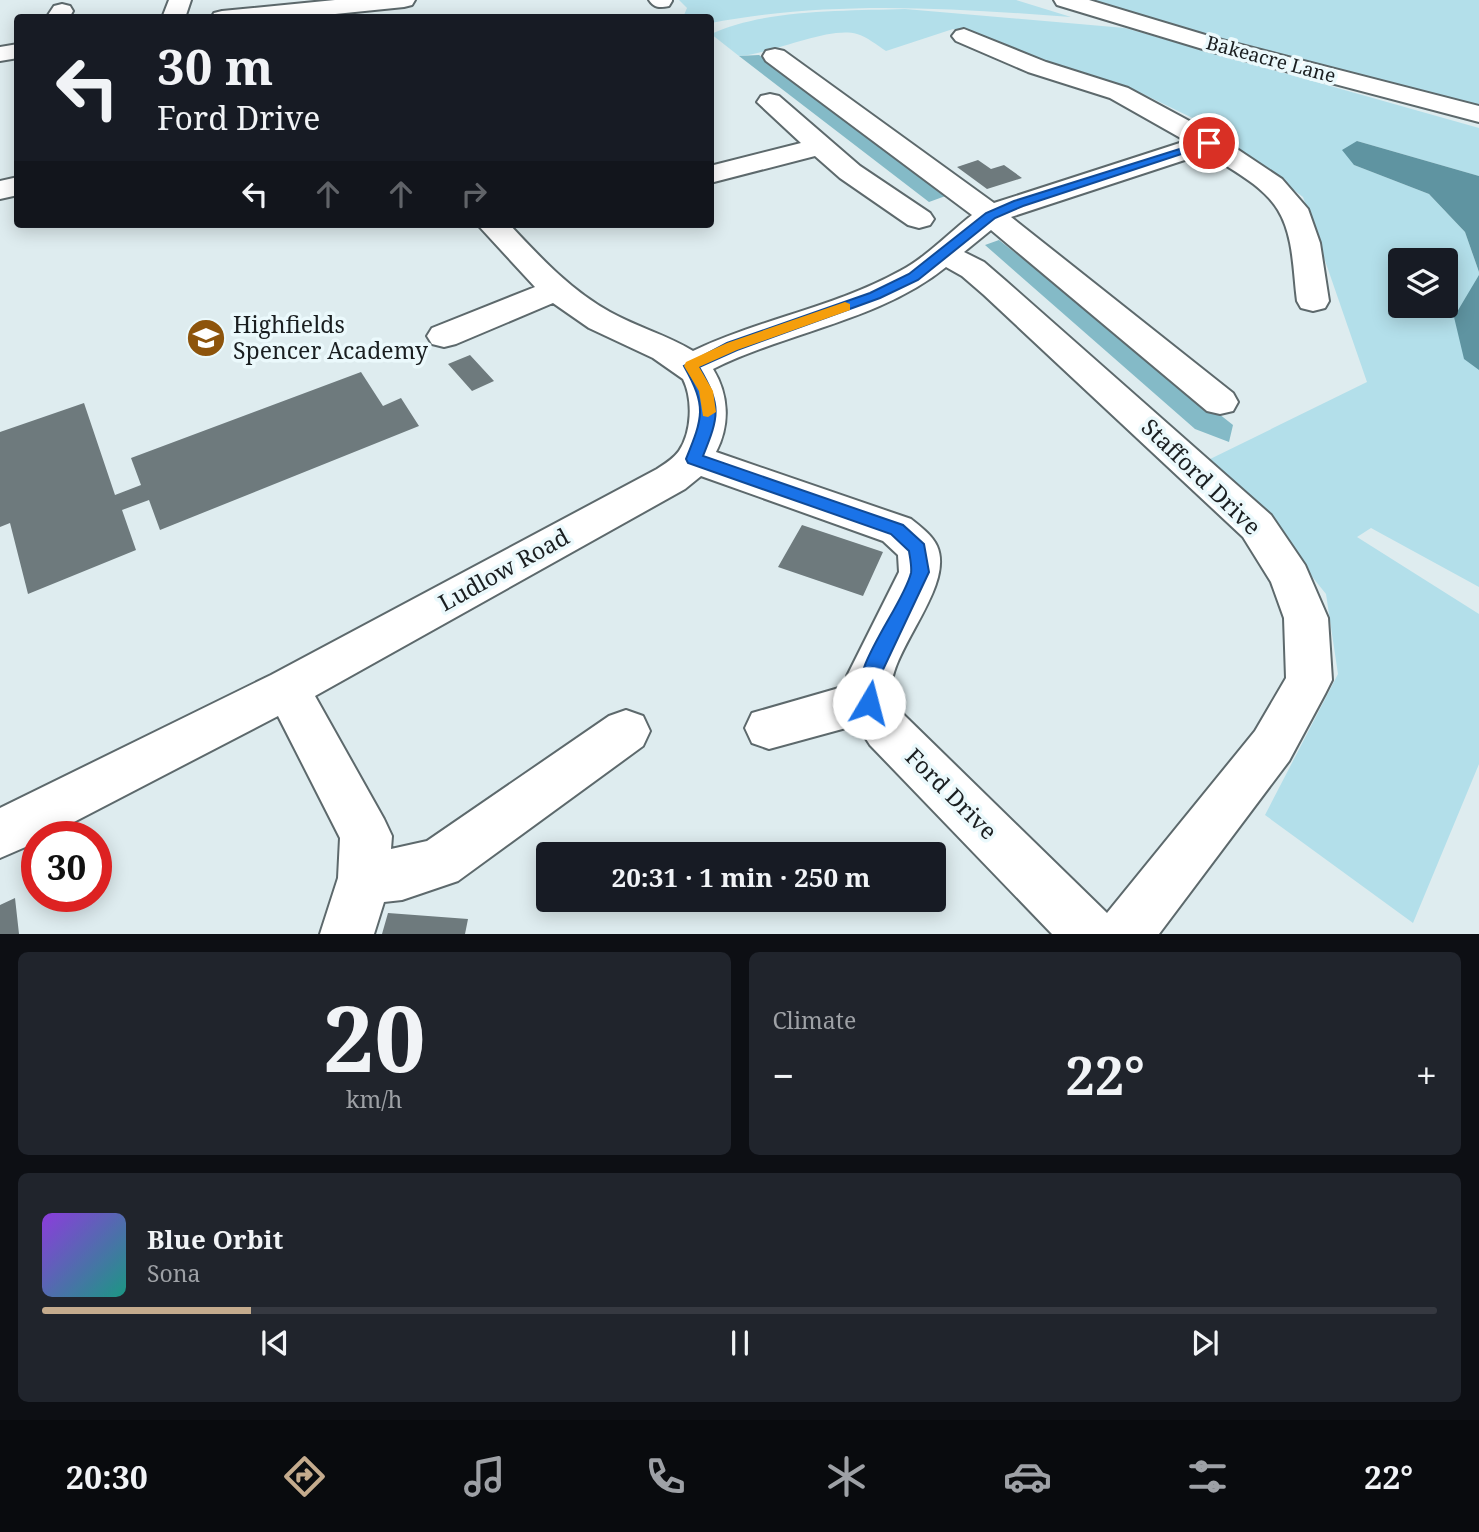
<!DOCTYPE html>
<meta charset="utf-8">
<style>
body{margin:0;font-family:"Noto Serif",serif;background:#20242c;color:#f1f3f6;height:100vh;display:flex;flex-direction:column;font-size:26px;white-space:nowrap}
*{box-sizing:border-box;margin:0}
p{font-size:23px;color:#9ea1a6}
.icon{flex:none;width:38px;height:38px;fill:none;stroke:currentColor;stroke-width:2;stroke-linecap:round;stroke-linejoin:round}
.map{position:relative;height:934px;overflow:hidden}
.panel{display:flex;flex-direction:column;gap:18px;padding:18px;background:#0d0f14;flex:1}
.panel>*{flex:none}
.banner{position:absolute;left:14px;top:14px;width:700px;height:214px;border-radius:7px;box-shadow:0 4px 18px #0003;background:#171b24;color:#f1f3f6;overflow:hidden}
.tools{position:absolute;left:1388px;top:248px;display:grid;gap:14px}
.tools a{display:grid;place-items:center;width:70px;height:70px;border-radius:7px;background:#171b24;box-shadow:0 4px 18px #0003;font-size:35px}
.speed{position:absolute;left:21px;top:821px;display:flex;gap:14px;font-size:35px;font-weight:700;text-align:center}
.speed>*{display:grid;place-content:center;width:91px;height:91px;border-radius:50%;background:#171b24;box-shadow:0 4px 18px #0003;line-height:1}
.speed .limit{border:10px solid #d22;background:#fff;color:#111}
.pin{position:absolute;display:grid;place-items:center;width:60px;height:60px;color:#fff;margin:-30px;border:4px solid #fff;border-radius:50%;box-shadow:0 2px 7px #0007}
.me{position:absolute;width:77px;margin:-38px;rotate:8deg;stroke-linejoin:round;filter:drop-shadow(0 0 5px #0008)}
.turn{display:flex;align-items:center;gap:24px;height:147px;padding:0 28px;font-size:32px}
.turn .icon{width:91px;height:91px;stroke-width:2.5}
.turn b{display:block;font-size:49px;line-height:60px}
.lanes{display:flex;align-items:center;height:66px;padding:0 28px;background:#0003;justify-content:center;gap:35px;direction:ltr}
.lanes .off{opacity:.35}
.big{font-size:52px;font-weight:700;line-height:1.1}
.panel .tile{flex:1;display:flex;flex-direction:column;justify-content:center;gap:10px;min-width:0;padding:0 24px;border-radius:10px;background:#20242c}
.panel .dial{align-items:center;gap:0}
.dial b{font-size:91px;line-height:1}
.song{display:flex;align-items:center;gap:21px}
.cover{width:84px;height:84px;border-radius:10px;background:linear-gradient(135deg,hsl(270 70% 55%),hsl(170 70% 35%))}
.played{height:7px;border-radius:4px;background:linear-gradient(90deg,#c4ab8d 15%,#363941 15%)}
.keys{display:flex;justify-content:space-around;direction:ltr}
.heat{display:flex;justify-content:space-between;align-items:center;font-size:38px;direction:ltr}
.panel .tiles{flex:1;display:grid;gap:18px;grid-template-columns:1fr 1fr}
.tile:last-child{grid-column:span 2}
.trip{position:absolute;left:536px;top:842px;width:410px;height:70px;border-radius:7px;background:#171b24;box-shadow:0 4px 18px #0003;font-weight:700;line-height:70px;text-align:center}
.tab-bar{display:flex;height:112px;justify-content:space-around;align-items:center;background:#090b0e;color:#9ea1a6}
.tab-bar .icon{width:49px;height:49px}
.tab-bar .on{color:#c4ab8d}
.tab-bar b{font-size:32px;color:#f1f3f6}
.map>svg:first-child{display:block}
.green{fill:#b3dfea;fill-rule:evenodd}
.forest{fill:#84bac7}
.water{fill:#5f94a1}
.building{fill:#6e7a7d}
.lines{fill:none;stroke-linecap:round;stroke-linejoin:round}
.minor-casing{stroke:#5d696c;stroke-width:4}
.minor{fill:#fff;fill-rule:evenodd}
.route{fill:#1a73e8;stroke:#114b97;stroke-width:2}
.slow{fill:#f59e0b}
.labels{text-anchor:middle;stroke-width:7;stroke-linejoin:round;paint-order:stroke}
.far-street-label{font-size:19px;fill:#1a1e20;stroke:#ebf9fc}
.poi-label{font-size:23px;fill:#1a1e20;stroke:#ebf9fc;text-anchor:start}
.street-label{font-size:23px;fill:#1a1e20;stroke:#ebf9fc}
</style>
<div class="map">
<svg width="1479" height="934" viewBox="0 0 1479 934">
<rect width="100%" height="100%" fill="#deecef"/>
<!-- green -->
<path class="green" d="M 679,0 L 1016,0 L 1071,17 C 948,8 832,0 711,23 L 710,18 L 684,15 L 687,8 Z
M 1065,0 L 1479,0 L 1479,114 Z
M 905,9 L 1125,28 L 1479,128 L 1479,176 L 1357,141 L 1354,165 L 1429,194 L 1465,232 L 1479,272 L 1479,587 L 1371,528 L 1357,537 L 1479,614 L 1479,764 L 1413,923 L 1265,815 L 1338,674 L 1326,594 L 1281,538 L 1202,463 L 1367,382 L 1303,197 L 1209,126 L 1141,93 L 953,29 L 886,51 C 877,45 867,37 857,34 C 828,26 773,54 739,56 L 711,34 C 765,9 845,11 905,9 ZM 1400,261 L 1446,261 L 1446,306 L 1400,306 Z"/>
<!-- forest -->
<path class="forest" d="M 759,55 L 951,194 L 929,202 L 739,56 Z
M 999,240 L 1233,425 L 1229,442 L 1195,429 L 985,245 Z"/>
<!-- water -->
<path class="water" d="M 1357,141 L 1479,176 L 1479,272 L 1465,232 L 1429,194 L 1354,165 L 1342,150 Z
M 1479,275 L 1479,370 L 1464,359 L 1454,317 Z"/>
<!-- building -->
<path class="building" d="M 978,160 L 991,169 L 1004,165 L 1022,178 L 987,189 L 957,167 Z
M 470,355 L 494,381 L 472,391 L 448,364 Z
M 361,372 L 383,406 L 401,398 L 419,426 L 160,530 L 149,500 L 122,510 L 136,550 L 28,594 L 10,523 L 0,527 L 0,432 L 84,403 L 115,495 L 141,485 L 131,458 Z
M 802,525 L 883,552 L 863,596 L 778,567 Z
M 15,898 L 19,934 L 0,934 L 0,905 Z
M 388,913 L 468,919 L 465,934 L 382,934 Z"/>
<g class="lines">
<!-- minor casing -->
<g class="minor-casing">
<path id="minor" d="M 169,0 L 191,0 L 185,18 L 162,18 Z
M 335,0 L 415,0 L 412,5 L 404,7 L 296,18 L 211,18 L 214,13 L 222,11 Z
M 649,0 L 672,0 L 672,1 L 669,6 C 660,8 654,8 649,0 Z
M 1054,0 L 1089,0 L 1222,40 L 1479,106 L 1479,122 L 1206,50 L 1057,5 Z
M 62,4 L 70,6 L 73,11 L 69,18 L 46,18 L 54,6 Z
M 964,29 L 1046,62 L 1128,88 L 1219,137 L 1282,179 L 1308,209 L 1320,243 L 1329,301 L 1325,308 L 1313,311 L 1301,308 L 1297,301 C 1293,272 1294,236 1278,210 C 1263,185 1230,169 1206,153 L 1011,217 L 1233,393 L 1238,402 L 1233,411 L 1220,414 L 1207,411 L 991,230 L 964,252 L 984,262 L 1006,281 L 1271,515 L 1305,565 L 1328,618 L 1332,680 L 1325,694 L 1289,761 L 1159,934 L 1052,934 L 870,745 L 857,725 L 769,749 L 752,743 L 745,728 L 752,713 L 846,686 L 847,676 L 899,572 L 898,555 L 883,541 L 701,476 L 685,489 L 315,696 L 384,819 L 392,836 L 391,849 L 427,841 L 609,716 L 626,710 L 643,716 L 650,731 L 643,746 L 458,881 L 402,900 L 384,902 L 374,934 L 320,934 L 338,878 L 340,838 L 278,716 L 47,836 L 37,836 L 37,842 L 0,858 L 0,808 L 271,675 L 657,469 C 665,464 674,458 679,451 C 692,432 693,399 683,379 L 653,358 L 589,328 L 553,303 L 456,344 L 444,347 L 432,344 L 427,336 L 432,328 L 535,287 L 477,224 L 509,224 C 540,257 570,290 610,312 C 637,327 667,335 693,351 C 760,319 835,307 900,271 C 924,259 950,232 972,215 L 766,61 L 763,56 L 766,51 L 775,49 L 784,51 L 994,203 L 1186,141 L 1110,98 L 1028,72 L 956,41 L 952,36 L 956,31 ZM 946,267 L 962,276 L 984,295 L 1243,537 L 1271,582 L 1284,618 L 1286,678 L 1255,731 L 1107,913 L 904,715 C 900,710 893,703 892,697 C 882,657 956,589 937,546 C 932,535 921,527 911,519 L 716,452 C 730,425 729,395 713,369 C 787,332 881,320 946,267 Z
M 18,44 L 18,58 L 0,61 L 0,47 Z
M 770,94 L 779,96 L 860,166 L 930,213 L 934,219 L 930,225 L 919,228 L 908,225 L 840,178 L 815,156 L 710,183 L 710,166 L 801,143 L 757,102 L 761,96 Z
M 18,177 L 18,195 L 0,199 L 0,181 Z"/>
</g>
<!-- minor -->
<use href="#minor" class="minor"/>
</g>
<!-- route -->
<path class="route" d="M 1205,141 L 1215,143 L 1023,206 L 995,218 L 918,280 L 880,298 L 737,350 L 699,367 C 722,406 719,416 703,456 L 903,525 L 924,544 L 929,572 L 880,676 L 875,709 L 869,712 L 862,709 C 844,673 902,609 911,573 C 912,567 910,558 909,551 L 891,534 L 688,463 L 686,459 C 703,417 707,407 684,366 L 727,343 L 870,293 L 909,274 L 986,213 L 1014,201 Z"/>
<!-- slow -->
<path class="slow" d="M 845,302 L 850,304 L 850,310 L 737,350 L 699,367 L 713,391 L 716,412 L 708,417 L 703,416 L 699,391 L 684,366 L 686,362 L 727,343 Z"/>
<!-- icons -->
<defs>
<g id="school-disc" transform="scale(2.0125)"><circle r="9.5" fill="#8d540c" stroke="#ebf9fc"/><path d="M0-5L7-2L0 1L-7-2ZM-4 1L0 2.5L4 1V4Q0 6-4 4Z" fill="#fff"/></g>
</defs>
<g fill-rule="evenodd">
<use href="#school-disc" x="206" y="338"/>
</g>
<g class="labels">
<!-- far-street labels -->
<g class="far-street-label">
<text transform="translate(1271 59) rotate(15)" y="7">Bakeacre Lane</text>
</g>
<!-- poi labels -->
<g class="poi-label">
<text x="233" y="333">Highfields<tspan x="233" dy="26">Spencer Academy</tspan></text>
</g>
<!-- street labels -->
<g class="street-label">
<text transform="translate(1201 477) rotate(44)" y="8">Stafford Drive</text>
<text transform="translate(504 570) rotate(-29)" y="8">Ludlow Road</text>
<text transform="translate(951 794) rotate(45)" y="8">Ford Drive</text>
</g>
</g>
</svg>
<div class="tools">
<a><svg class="icon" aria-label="layers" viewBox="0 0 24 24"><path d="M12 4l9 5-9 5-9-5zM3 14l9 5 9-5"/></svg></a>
</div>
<div class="speed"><div class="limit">30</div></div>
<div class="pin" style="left:1209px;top:143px;background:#d93025"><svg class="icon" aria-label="arrive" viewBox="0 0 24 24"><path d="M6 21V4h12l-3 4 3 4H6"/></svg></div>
<svg class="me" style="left:869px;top:703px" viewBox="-20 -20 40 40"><circle r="19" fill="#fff"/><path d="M0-13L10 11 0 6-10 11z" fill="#1a73e8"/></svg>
<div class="trip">20:31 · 1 min · 250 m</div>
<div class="banner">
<div class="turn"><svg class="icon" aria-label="left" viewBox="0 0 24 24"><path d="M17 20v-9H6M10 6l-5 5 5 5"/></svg><div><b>30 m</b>Ford Drive</div></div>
<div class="lanes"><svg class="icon" aria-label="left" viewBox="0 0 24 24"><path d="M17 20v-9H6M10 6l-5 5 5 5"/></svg><svg class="icon off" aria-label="ahead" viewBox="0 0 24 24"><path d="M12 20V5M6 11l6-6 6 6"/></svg><svg class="icon off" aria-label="ahead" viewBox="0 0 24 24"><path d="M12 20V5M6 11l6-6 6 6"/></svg><svg class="icon off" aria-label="right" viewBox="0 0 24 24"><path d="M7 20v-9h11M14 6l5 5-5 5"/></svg></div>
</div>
</div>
<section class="panel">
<div class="tiles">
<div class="tile dial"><b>20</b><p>km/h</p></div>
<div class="tile"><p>Climate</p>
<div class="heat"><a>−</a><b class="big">22°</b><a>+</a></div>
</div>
<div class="tile">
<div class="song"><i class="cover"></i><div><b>Blue Orbit</b><p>Sona</p></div></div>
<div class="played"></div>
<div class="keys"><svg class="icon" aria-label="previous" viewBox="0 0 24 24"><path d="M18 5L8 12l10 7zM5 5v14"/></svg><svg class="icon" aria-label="pause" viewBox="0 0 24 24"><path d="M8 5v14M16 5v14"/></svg><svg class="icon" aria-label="next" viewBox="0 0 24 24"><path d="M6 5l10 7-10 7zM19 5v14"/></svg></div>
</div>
</div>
</section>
<nav class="tab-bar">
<b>20:30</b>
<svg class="icon on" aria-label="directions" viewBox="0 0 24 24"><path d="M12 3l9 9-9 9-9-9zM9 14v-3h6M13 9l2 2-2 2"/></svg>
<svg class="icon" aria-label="music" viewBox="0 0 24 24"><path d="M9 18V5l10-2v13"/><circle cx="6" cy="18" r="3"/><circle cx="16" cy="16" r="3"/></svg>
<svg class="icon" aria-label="phone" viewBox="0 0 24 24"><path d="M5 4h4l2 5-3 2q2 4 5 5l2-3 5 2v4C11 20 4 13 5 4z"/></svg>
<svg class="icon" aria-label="climate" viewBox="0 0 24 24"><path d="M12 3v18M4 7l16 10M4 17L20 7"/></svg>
<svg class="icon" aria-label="car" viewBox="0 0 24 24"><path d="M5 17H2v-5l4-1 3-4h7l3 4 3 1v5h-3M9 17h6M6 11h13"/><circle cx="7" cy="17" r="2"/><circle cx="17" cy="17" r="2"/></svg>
<svg class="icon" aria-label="filters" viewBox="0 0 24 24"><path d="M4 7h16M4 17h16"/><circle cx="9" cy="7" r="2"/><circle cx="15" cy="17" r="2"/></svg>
<b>22°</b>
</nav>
